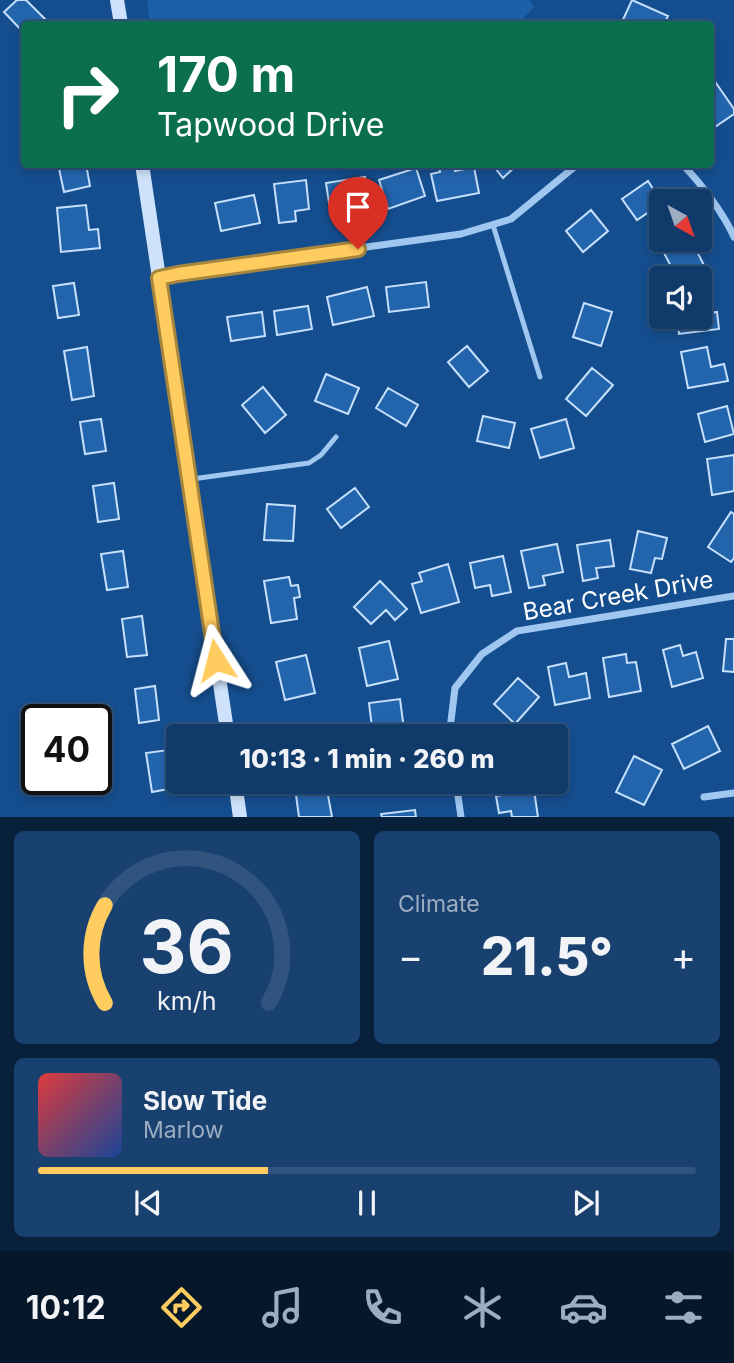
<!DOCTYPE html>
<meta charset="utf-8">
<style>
body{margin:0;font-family:Inter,sans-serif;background:#194170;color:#f1f3f6;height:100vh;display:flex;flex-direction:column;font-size:26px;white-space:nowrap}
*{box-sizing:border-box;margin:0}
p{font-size:23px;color:#9cadc1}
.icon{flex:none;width:38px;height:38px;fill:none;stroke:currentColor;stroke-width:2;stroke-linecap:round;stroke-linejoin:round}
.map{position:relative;height:817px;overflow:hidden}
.panel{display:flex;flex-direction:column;gap:14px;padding:14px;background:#09203a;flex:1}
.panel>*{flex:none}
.banner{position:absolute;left:21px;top:21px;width:693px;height:147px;border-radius:7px;box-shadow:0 4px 10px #0003,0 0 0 2px #30547e;background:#0b6e4f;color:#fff;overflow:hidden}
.needle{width:46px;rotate:140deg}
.tools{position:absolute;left:649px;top:189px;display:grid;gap:14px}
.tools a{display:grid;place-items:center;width:63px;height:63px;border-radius:7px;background:#103a6a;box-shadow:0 4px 10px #0003,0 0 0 2px #30547e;font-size:35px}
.speed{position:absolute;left:21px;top:704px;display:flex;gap:14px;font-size:35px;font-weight:700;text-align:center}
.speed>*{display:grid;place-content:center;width:91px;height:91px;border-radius:50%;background:#103a6a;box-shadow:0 4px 10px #0003,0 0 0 2px #30547e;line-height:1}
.speed .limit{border:4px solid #111;border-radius:10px;background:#fff;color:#111}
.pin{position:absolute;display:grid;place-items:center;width:60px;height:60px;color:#fff;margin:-72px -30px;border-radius:50% 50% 50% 0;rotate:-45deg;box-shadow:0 0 7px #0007}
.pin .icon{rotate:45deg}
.me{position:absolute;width:77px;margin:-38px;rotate:351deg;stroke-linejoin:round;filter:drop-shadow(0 0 5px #0008)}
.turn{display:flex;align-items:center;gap:24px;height:147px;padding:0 21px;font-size:32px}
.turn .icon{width:91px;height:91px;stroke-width:2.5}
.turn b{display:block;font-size:49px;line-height:60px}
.big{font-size:52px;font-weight:800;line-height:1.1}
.panel .tile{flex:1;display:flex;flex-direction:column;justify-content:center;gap:10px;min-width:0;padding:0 24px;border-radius:10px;background:#194170}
.panel .dial{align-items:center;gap:0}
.dial svg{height:182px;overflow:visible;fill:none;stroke:#30547e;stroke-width:7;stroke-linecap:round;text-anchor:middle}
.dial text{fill:#f1f3f6;stroke:none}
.song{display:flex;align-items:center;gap:21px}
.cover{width:84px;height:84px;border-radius:10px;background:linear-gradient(135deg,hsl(0 70% 55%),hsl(220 70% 35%))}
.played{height:7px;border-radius:4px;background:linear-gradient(90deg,#ffcc5f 35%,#30547e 35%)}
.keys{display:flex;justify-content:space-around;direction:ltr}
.heat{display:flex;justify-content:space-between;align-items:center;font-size:38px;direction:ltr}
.panel .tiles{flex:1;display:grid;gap:14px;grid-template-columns:1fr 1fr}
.tile:last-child{grid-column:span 2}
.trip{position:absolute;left:166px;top:724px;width:402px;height:70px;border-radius:7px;background:#103a6a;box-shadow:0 4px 10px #0003,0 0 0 2px #30547e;font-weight:800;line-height:70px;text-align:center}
.menu{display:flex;height:112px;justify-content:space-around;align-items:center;background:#06172a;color:#9cadc1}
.menu .icon{width:49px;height:49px}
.menu .on{color:#ffcc5f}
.menu b{font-size:32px;color:#f1f3f6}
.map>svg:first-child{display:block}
.green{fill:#1d60a8}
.building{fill:#2365ad;stroke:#c6e0fc;stroke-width:2}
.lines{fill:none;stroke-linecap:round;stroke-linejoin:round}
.lane{stroke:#9fc7f0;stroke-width:5}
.street{stroke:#9fc7f0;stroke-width:7}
.secondary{stroke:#cee3fb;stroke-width:14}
.route-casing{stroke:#a6853e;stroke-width:18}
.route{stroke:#ffcc5f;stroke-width:12}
.labels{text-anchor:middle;stroke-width:7;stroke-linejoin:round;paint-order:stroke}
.street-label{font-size:24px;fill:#fff;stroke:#154e8e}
</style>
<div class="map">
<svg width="734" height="817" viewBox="0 0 734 817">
<rect width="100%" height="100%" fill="#154e8e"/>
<!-- green -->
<path class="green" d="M 147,0 L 529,0 L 534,7 L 518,24 L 150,24 Z"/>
<!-- building -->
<path class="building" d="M 17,0 L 26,0 L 50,24 L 24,24 L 24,33 L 4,12 Z
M 632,0 L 668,16 L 664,24 L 621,24 Z
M 716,83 L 734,109 L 734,114 L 712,129 L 710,127 L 710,87 Z
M 58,164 L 86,164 L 90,186 L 64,192 Z
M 446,164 L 454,164 L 455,171 L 474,167 L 479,193 L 437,201 L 431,174 L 440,172 L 439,166 Z
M 492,164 L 518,164 L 503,178 Z
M 416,168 L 425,196 L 388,209 L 379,180 Z
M 365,177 L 370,210 L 331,216 L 326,183 Z
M 306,180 L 309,209 L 295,211 L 296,221 L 279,223 L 274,184 Z
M 648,181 L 662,203 L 637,220 L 622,199 Z
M 254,195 L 260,223 L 221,231 L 215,203 Z
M 86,205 L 89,230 L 98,229 L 100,248 L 61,252 L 57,208 Z
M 591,210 L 608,231 L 583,252 L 566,231 Z
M 683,240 L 691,240 L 706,269 L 689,278 L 677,278 L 663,251 Z
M 426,282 L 429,307 L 389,312 L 386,287 Z
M 74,283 L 79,315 L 58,318 L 53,286 Z
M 367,287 L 374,316 L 333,325 L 327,297 Z
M 700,302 L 702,314 L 717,312 L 719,329 L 679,334 L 677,317 L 700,317 Z
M 584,303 L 612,312 L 601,346 L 573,337 Z
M 308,306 L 312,329 L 277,335 L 274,311 Z
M 262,312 L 265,336 L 231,341 L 227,317 Z
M 467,346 L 488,371 L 469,387 L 448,362 Z
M 87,347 L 94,396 L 72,400 L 64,351 Z
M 707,347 L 711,367 L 724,364 L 728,381 L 688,388 L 681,352 Z
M 592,368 L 613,385 L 586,416 L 566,399 Z
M 326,374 L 359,388 L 348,414 L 315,401 Z
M 263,387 L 286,415 L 265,433 L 242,405 Z
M 388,388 L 418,405 L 406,426 L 376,408 Z
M 727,406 L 734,434 L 705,442 L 698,414 Z
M 483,416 L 515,423 L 509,448 L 477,441 Z
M 101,419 L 106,451 L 85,454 L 80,422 Z
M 566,419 L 574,448 L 540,458 L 531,429 Z
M 734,455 L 734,491 L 712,495 L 707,459 Z
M 114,483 L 119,519 L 98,522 L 93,486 Z
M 355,488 L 369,507 L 341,528 L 327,509 Z
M 267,504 L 295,506 L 293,541 L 264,540 Z
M 731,512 L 734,514 L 734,558 L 731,562 L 708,547 Z
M 638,531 L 667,538 L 662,559 L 655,558 L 651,573 L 630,569 Z
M 610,540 L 614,566 L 596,568 L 598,578 L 583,581 L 577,545 Z
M 557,544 L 563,572 L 543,576 L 545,585 L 529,588 L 521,551 Z
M 123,551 L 128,587 L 107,590 L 101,554 Z
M 503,556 L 511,592 L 492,596 L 490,585 L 475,588 L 470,563 Z
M 448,564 L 459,602 L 421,613 L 412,584 L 422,581 L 419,573 Z
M 289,577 L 291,586 L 298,585 L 300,597 L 294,598 L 297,619 L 271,623 L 264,581 Z
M 380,581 L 407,609 L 395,620 L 386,610 L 371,624 L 354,607 Z
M 142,616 L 147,655 L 127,657 L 122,619 Z
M 726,639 L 734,639 L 734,672 L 723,671 Z
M 389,641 L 398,679 L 367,686 L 359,648 Z
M 680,645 L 683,656 L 696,652 L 703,678 L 672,687 L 663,650 Z
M 626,654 L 627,663 L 636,662 L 641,691 L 609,697 L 603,658 Z
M 306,655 L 315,693 L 285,700 L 276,662 Z
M 566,663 L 569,677 L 586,673 L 590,698 L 555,705 L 548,667 Z
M 518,678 L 539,697 L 515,724 L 494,704 Z
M 155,686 L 159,720 L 139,723 L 135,689 Z
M 400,699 L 405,737 L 379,737 L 379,734 L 373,735 L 369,703 Z
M 319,725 L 320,737 L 288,737 L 288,727 Z
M 708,726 L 720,751 L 684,769 L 672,744 Z
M 168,750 L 174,788 L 152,792 L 146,753 Z
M 634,756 L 662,770 L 644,805 L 616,792 Z
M 376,782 L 408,782 L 409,788 L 377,792 Z
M 327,790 L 332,817 L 299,817 L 296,795 Z
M 534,790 L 538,817 L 512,817 L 511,811 L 499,813 L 496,796 Z
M 415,810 L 416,817 L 382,817 L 381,814 Z"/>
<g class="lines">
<!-- lane -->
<path class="lane" d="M 493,225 L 540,377
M 192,479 L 309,463 L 321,455 L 336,437"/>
<!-- street -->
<path class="street" d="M 682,164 C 700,182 724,214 734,237
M 159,278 L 178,273 L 461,234 L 511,219 L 578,164
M 449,737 L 455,688 L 482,654 L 517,631 L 734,596
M 456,782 L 461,817
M 704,797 L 734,793"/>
<!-- secondary -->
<path class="secondary" d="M 117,0 L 121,24
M 142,164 L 228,737
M 235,782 L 240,817"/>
</g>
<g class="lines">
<!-- route casing -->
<g class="route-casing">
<path id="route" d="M 216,660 L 159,278 L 178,274 L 358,249"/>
</g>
<!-- route -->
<use href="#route" class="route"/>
</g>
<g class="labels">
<!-- street labels -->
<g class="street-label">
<text transform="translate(618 596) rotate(-10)" y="8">Bear Creek Drive</text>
</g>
</g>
</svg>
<div class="tools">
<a><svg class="needle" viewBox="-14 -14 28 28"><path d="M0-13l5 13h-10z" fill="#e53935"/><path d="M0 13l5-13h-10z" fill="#9cadc1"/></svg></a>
<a><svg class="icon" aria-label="sound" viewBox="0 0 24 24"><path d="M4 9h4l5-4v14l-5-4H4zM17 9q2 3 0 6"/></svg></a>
</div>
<div class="speed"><div class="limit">40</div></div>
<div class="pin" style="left:358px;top:249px;background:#d93025"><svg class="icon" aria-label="arrive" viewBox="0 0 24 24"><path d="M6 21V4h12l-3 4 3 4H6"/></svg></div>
<svg class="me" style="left:216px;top:660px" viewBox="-20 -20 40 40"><path d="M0-17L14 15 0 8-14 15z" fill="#ffcc5f" stroke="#fff" stroke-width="4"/></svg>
<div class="trip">10:13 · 1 min · 260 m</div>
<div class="banner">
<div class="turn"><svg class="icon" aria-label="right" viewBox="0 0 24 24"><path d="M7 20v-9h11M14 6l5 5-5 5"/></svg><div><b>170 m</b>Tapwood Drive</div></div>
</div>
</div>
<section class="panel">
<div class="tiles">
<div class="tile dial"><svg viewBox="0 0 100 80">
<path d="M14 69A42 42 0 1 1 86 69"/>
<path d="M14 69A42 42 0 0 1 14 26" stroke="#ffcc5f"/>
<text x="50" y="56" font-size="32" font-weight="700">36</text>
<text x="50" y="72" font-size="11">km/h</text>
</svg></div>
<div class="tile"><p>Climate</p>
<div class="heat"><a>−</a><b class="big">21.5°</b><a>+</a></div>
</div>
<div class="tile">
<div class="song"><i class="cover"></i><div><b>Slow Tide</b><p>Marlow</p></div></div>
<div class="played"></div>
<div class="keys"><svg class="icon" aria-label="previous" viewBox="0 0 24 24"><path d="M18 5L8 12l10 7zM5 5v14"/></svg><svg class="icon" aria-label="pause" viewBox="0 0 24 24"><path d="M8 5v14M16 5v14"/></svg><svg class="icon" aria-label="next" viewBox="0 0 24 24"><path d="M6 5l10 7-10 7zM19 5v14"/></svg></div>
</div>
</div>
</section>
<nav class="menu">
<b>10:12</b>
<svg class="icon on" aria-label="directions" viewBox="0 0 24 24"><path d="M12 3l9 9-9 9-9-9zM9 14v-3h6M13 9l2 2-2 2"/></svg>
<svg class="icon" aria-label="music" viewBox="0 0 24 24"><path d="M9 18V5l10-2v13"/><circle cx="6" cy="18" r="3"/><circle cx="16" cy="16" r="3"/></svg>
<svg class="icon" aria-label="phone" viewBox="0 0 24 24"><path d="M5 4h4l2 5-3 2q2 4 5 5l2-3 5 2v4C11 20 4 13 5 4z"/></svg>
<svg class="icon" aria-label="climate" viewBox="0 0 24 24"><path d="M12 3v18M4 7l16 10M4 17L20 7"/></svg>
<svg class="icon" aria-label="car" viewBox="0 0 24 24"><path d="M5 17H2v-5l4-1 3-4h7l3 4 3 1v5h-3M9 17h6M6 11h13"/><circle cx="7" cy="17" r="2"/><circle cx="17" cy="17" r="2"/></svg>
<svg class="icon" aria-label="filters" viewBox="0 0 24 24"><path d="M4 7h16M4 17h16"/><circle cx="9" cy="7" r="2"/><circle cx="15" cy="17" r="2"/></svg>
</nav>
